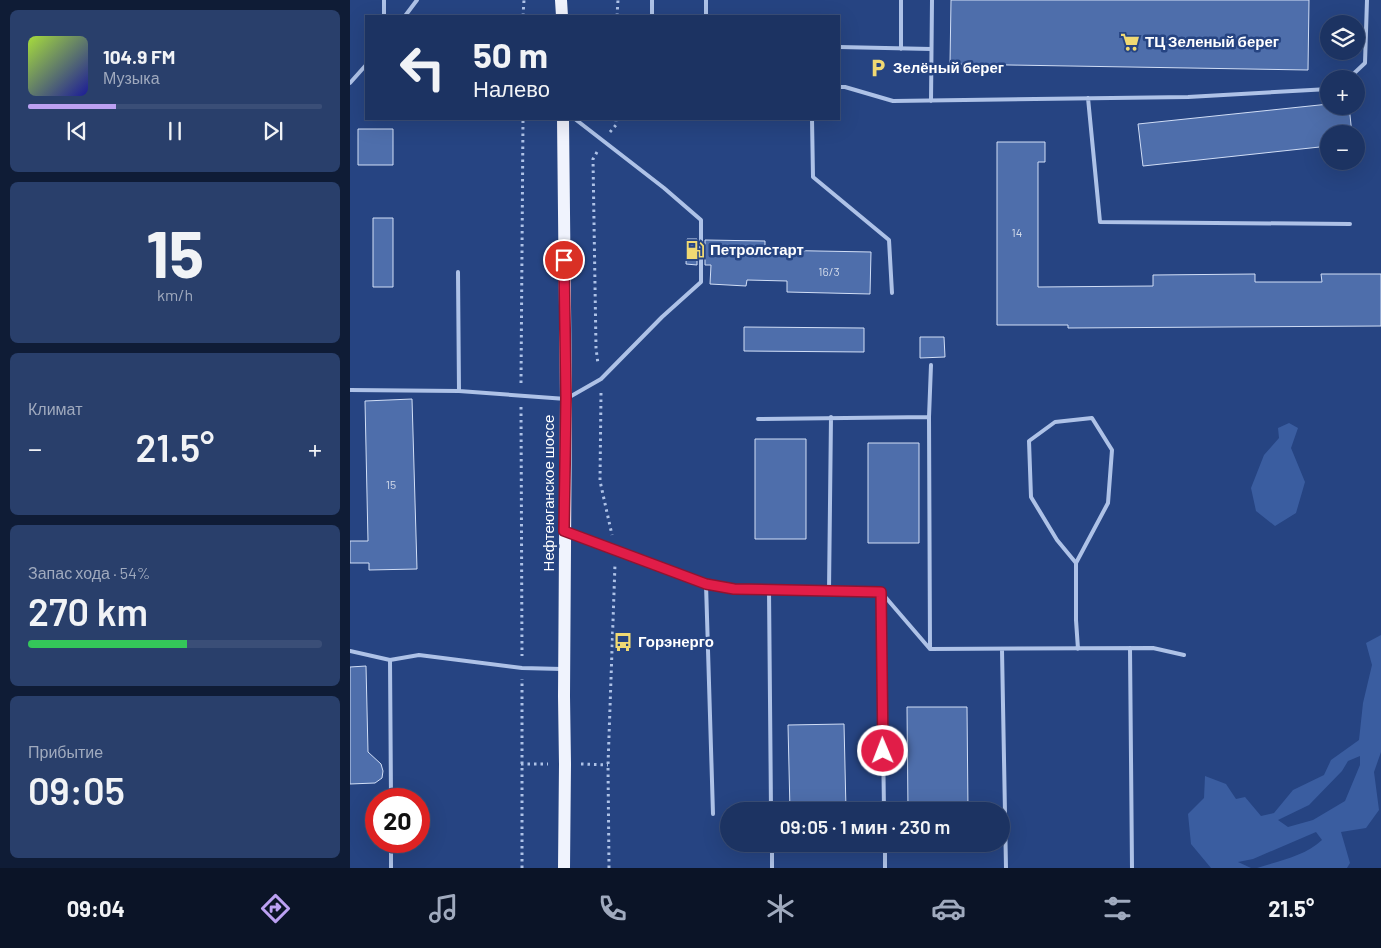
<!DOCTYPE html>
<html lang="ru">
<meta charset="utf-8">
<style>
body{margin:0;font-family:Barlow,sans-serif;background:#293f6b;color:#f1f3f6;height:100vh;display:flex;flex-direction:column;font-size:19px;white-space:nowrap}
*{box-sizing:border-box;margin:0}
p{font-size:16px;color:#a0aabe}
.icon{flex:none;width:28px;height:28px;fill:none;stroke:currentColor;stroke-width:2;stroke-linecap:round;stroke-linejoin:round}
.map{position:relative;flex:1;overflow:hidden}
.panel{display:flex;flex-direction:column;gap:10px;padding:10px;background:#0f1c36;width:350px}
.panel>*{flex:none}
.hud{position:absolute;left:15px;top:15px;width:475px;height:105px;border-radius:0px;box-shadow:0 5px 20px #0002,0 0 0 1px #3a4e77;background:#1c3362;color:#f1f3f6;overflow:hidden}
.controls{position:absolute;left:970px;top:15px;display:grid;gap:10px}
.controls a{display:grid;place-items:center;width:45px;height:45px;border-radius:50%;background:#1c3362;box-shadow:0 5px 20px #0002,0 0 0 1px #3a4e77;font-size:25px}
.speed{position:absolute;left:15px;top:788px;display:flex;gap:10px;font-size:25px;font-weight:700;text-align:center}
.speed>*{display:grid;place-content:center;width:65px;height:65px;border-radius:50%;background:#1c3362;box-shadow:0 5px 20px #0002,0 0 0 1px #3a4e77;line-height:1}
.speed .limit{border:8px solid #d22;background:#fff;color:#111}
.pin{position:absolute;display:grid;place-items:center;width:42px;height:42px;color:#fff;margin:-21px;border:2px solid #fff;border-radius:50%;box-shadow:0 1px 5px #0007}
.me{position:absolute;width:55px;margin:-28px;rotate:359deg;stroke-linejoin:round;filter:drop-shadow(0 0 4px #0008)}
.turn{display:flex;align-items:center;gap:18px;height:105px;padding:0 25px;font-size:22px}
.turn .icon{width:65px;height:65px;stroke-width:2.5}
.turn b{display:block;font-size:35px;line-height:42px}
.big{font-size:38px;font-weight:600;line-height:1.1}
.panel .widget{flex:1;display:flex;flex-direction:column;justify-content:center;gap:8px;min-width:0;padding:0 18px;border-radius:8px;background:#293f6b}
.panel .dial{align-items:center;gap:0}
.dial b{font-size:65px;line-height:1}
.song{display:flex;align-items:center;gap:15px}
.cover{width:60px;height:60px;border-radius:8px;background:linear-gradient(135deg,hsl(80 70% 55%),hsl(240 70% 35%))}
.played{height:5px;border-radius:2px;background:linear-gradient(90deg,#bca0f2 30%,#3a4e77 30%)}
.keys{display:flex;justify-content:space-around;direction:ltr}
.heat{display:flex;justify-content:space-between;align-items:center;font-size:28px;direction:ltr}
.charge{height:8px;border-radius:4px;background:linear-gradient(90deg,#34c759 54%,#3a4e77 0)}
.trip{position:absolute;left:370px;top:802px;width:290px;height:50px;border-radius:25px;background:#1c3362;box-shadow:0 5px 20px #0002,0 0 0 1px #3a4e77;font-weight:600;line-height:50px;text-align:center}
.menu{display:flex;height:80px;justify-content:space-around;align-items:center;background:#0b1427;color:#a0aabe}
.menu .icon{width:35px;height:35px}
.menu .active{color:#bca0f2}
.menu b{font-size:22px;color:#f1f3f6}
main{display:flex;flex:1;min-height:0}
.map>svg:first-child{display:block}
.green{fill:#3a5da0;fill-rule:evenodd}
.building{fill:#4e6eab;stroke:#d1def6}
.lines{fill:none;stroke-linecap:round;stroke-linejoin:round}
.path{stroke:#aec2e7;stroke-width:3;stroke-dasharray:2.5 4;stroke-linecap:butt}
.lane{stroke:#aec2e7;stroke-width:4}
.primary{stroke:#f0f3fd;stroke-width:12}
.route-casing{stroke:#92132f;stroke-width:12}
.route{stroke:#e11d48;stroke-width:9}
.labels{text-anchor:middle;stroke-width:5;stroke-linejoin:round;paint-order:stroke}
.number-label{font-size:12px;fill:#d3dbea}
.poi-label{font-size:15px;font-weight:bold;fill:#fff;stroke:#264482;text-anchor:start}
.street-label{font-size:15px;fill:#fff;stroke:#264482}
</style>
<main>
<section class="panel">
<div class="widget">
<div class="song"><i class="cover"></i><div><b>104.9 FM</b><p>Музыка</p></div></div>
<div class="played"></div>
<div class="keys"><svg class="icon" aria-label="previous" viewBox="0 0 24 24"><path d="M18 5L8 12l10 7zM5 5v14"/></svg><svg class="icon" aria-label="pause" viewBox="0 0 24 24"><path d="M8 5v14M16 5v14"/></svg><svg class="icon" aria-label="next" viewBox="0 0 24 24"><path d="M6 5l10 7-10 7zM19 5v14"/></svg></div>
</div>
<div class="widget dial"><b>15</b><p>km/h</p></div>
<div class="widget"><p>Климат</p>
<div class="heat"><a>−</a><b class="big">21.5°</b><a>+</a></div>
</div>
<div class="widget"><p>Запас хода · 54%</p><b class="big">270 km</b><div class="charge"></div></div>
<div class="widget"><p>Прибытие</p><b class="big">09:05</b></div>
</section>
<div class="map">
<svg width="1031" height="868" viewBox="0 0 1031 868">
<rect width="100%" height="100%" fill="#264482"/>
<!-- green -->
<path class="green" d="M 939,423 L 948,428 L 941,448 L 955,482 L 946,513 L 925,526 L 906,511 L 901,488 L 914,455 L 929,438 L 928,428 Z
M 1031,635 L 1031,752 L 1024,772 L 1029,810 L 1016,828 L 991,832 L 1000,863 L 997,868 L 907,868 C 929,861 955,856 972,840 L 966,832 L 903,859 L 888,862 L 901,868 L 861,868 L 841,844 L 838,814 L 854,798 L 855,776 L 876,784 L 886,799 L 895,797 L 911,816 L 924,813 L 943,790 L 974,775 L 981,760 L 1009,740 L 1013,703 L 1022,665 L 1016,643 ZM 1010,756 L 1010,765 L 995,801 L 963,820 L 938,827 L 928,820 L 959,805 L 992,771 L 998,761 Z"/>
<!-- building -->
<path class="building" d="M 601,0 L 959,0 L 958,70 L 600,64 Z
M 979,104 L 979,106 L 999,106 L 1002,134 L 979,134 L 979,146 L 793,166 L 788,124 Z
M 8,129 L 43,129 L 43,165 L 8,165 Z
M 647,142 L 695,142 L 695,162 L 688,162 L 688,287 L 803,286 L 803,275 L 905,274 L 905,282 L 972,282 L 971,274 L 1031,274 L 1031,326 L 718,328 L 718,325 L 647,325 Z
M 23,218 L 43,218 L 43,287 L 23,287 Z
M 337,239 L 347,239 L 347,265 L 336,264 Z
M 355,240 L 415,241 L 415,250 L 521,252 L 520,294 L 437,292 L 437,281 L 397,280 L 396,286 L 360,284 L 361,265 L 355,265 Z
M 394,327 L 514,328 L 514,352 L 394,351 Z
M 570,337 L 594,337 L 595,357 L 570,358 Z
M 62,399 L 67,569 L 19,570 L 19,563 L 0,563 L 0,541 L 18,541 L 15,401 Z
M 405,439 L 456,439 L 456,539 L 405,539 Z
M 518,443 L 569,443 L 569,543 L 518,543 Z
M 16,666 L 18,752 L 31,764 L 33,771 L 32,778 L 25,783 L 0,784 L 0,667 Z
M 557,707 L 617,707 L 618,811 L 558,811 Z
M 494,724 L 496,810 L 440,811 L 438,725 Z
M 558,844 L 618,844 L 618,847 L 558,848 Z"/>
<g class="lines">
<!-- path -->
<path class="path" d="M 173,16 L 174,0
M 267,16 L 268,0
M 260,132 L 266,125 L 266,119
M 247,152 L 243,159 L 246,348 L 248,364
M 171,383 L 173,119
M 251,393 L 250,481 L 262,535
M 171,407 L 172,656
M 171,764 L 198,764
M 231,764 L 258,765
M 172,868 L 172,679
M 259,868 L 258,765 L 265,564"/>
<!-- lane -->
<path class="lane" d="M 356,0 L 356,16
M 34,16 L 34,0
M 55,16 L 67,0
M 302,16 L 302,0
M 489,47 L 581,49
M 551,49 L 551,0
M 998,79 L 1015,63 L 1017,0
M 0,83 L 16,65
M 489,87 L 495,87 L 543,101 L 838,97 L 979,89
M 738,98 L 750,222 L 1000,224
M 581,101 L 582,0
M 462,119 L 463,177 L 539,240 L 542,293
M 108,272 L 109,391
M 0,390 L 109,391 L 216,399 L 251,379 L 312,317 L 351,282 L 351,220 L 314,188 L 225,119
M 408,419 L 579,417
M 219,533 L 356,584 L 384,589 L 531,592 L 580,649 L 803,648 L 834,655
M 726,563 L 707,540 L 681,497 L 679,441 L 705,422 L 742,418 L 762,450 L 758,503 L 726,563 L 726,620 L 728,649
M 356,584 L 363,814
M 419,590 L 421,811
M 479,591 L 481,417
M 531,592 L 534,811
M 780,648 L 782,868
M 580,649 L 579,417 L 581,365
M 652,650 L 656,868
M 0,651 L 40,660 L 69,655 L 172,668 L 212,669
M 40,660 L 41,799
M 41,841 L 41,868
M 422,844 L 422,868
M 535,844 L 535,868"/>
<!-- primary -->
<path class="primary" d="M 211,0 L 212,16
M 213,119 L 216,399 L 214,696 L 215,764 L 214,868"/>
</g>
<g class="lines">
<!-- route casing -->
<g class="route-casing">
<path id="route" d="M 214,260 L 216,398 L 214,531 L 356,584 L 384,589 L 531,592 L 533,751"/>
</g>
<!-- route -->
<use href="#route" class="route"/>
</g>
<!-- icons -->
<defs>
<g id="supermarket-bare" transform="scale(1.5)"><path d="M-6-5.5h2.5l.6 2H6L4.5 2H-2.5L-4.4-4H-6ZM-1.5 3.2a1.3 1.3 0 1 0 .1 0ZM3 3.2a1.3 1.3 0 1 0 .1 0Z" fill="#f0d973" stroke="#264482" stroke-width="2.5" paint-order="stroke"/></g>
<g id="parking-bare" transform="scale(1.5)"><path d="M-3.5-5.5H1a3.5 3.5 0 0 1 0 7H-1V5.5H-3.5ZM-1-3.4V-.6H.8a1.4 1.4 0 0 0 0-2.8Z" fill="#f0d973" stroke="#264482" stroke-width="2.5" paint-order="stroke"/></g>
<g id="fuel-bare" transform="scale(1.5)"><path d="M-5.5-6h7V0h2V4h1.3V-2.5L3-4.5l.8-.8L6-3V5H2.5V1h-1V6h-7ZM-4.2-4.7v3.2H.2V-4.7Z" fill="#f0d973" stroke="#264482" stroke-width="2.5" paint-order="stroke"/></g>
<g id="bus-bare" transform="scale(1.5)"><path d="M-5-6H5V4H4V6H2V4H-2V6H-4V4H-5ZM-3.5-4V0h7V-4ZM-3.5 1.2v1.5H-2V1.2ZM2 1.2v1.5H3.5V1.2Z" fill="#f0d973" stroke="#264482" stroke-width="2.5" paint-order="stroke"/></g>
</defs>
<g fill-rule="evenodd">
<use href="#supermarket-bare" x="780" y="42"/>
<use href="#parking-bare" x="528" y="68"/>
<use href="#fuel-bare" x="345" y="250"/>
<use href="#bus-bare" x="273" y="642"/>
</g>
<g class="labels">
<!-- number labels -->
<g class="number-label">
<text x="667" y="237">14</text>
<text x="479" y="276">16/3</text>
<text x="41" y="489">15</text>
</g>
<!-- poi labels -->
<g class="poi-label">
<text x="795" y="47">ТЦ Зеленый берег</text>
<text x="543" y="73">Зелёный берег</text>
<text x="360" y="255">Петролстарт</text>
<text x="288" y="647">Горэнерго</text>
</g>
<!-- street labels -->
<g class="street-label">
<text transform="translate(199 493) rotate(-90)" y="5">Нефтеюганское шоссе</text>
</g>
</g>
</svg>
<div class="controls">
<a><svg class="icon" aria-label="layers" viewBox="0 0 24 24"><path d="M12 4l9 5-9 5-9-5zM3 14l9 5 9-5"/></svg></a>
<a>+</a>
<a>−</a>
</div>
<div class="speed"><div class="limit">20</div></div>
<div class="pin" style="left:214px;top:260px;background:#d93025"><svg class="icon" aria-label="arrive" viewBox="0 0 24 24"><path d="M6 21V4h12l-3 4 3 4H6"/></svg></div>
<svg class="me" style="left:533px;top:751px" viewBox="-20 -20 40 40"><circle r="17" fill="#e11d48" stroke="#fff" stroke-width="3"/><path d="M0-11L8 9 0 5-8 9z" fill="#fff"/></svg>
<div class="trip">09:05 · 1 мин · 230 m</div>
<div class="hud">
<div class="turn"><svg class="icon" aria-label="left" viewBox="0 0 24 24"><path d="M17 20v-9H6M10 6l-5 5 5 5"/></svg><div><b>50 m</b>Налево</div></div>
</div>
</div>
</main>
<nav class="menu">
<b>09:04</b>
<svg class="icon active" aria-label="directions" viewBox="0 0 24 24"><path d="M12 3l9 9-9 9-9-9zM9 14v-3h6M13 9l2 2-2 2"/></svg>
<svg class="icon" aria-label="music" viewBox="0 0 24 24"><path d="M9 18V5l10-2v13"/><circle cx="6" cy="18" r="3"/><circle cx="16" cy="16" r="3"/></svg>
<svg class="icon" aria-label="phone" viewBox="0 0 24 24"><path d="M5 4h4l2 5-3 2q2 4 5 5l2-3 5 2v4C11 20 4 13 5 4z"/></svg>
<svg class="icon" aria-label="climate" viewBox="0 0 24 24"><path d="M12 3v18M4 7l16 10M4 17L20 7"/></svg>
<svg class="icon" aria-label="car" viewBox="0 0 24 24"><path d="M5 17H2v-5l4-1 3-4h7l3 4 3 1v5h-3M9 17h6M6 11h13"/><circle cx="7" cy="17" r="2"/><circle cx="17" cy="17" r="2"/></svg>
<svg class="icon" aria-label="filters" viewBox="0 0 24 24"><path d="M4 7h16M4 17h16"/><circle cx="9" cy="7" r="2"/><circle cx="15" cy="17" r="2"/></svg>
<b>21.5°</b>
</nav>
